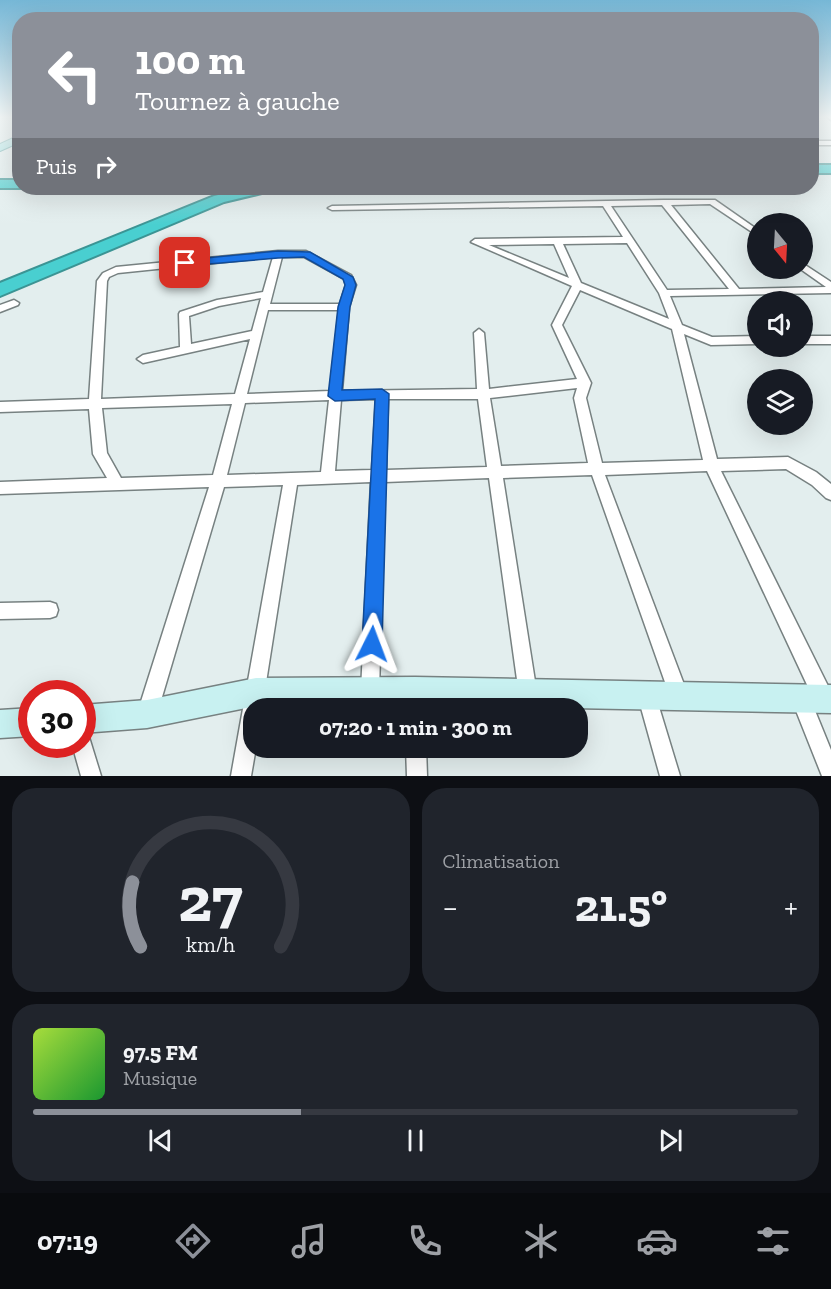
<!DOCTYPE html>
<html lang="fr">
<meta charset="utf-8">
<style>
body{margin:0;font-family:"Zilla Slab",serif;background:#20242c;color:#f1f3f6;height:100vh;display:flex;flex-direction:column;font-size:22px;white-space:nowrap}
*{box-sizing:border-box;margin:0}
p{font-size:20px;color:#9ea1a6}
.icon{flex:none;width:33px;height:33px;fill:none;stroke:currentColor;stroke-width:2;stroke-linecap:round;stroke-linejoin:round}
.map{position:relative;height:776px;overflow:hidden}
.details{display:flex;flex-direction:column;gap:12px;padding:12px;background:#0d0f14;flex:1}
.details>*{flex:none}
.guide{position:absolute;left:12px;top:12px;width:807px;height:183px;border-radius:24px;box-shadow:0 6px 24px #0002;background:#8c9099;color:#fff;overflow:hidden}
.needle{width:39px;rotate:162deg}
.controls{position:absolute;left:747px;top:213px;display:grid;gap:12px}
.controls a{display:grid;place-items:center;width:66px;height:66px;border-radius:50%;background:#171b24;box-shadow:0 6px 24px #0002;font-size:30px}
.speed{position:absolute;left:18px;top:680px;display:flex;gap:12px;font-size:30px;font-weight:700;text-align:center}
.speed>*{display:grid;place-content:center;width:78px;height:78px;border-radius:50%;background:#171b24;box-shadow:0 6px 24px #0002;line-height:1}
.speed .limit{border:9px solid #d22;background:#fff;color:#111}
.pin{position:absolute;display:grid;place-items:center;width:51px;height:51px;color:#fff;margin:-26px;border-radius:12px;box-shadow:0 3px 9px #0006}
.me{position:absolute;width:66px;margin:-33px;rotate:3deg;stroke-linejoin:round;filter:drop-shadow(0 0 4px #0008)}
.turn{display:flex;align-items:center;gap:21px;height:126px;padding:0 24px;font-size:27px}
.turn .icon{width:78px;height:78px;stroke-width:2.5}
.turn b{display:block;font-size:42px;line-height:51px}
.then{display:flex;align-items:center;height:57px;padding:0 24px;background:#0003;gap:12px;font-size:22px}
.big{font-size:45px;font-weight:700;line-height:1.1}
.details .card{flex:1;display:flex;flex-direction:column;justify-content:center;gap:9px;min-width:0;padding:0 21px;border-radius:24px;background:#20242c}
.details .dial{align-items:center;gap:0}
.dial svg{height:156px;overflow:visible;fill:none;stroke:#363941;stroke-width:7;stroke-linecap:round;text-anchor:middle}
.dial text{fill:#f1f3f6;stroke:none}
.song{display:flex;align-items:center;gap:18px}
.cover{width:72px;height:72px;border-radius:9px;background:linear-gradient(135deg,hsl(80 70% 55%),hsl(130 70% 35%))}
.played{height:6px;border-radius:3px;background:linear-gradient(90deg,#8c9099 35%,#363941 35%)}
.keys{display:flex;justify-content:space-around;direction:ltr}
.heat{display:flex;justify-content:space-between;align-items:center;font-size:33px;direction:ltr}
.details .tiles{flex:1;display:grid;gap:12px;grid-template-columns:1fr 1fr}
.card:last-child{grid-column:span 2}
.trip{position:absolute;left:243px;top:698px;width:345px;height:60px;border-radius:24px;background:#171b24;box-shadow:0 6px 24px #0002;font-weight:700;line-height:60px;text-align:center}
.tabs{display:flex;height:96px;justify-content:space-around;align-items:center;background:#090b0e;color:#9ea1a6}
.tabs .icon{width:42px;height:42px}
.tabs .current{color:#8c9099}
.tabs b{font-size:27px;color:#f1f3f6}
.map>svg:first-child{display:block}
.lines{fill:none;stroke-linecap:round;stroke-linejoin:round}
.street-casing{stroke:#778181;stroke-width:3}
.secondary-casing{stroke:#778181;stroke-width:3}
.primary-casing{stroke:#3b9494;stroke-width:2}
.highway-casing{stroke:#3b9494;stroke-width:4}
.street{fill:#fff;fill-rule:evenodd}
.secondary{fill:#c8f1f1;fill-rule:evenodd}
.primary{fill:#92e2e3;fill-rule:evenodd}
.highway{fill:#49cfd0;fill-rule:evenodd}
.route{fill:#1a73e8;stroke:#114b97;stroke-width:1.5}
</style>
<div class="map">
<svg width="831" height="776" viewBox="0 0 831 776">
<rect width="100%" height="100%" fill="#e3eeee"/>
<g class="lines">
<!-- street casing -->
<g class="street-casing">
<path id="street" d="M 826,116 L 831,116 L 831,120 Z
M 812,141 L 831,141 L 831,145 L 812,145 Z
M 664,200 L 715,200 L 758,230 L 758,236 L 710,204 L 671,205 L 739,289 L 826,287 L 799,268 L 802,268 L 802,263 L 831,282 L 831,293 L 670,296 L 682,325 L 712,337 L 758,336 L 758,344 L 711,345 L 684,334 L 717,459 L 788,457 L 816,472 L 831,484 L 831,500 L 826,498 L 812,485 L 786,469 L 721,471 L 830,690 L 830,704 L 823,706 L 816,704 L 707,471 L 605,475 L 688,695 L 686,702 L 679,704 L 672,702 L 592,475 L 503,478 L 537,694 L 535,701 L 528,703 L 521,701 L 519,694 L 489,478 L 385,482 L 379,691 L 377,698 L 370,700 L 363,698 L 361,691 L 371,482 L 297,485 L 262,708 L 254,708 L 254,747 L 256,747 L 251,776 L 231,776 L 283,485 L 224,487 L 157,714 L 154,721 L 147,724 L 140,721 L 137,714 L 209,487 L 0,494 L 0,482 L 107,478 L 93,454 L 89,409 L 0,412 L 0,402 L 89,399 L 97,281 L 103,273 L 116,267 L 278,251 L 306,251 L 351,275 L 356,285 L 349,307 L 342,391 L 477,389 L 474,333 L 479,329 L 484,333 L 489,389 L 577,379 L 552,325 L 572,286 L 471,242 L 475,239 L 623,237 L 603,206 L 332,210 L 328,208 L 332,206 ZM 662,205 L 729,289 L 667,290 L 611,206 ZM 627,243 L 659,293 L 669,319 L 581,283 L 563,244 ZM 554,244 L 569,278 L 489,245 ZM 273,257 L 263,292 L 217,300 L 180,312 L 179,314 L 180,347 L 143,355 L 137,359 L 143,363 L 250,339 L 235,394 L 101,399 L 107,281 L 109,277 L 118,273 ZM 282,257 L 304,257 L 344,279 L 346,285 L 340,304 L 270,304 ZM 580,290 L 672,329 L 703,460 L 602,463 L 586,398 L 591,383 L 562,325 ZM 261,298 L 252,331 L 191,344 L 189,316 L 219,306 ZM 268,310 L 339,310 L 330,391 L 247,394 ZM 577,388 L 574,398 L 588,463 L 501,466 L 490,398 ZM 376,399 L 372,470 L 335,471 L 341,400 ZM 388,399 L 478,399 L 487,467 L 386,470 ZM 329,400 L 321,472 L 227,475 L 245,403 ZM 232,404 L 213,475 L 121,478 L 107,453 L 102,408 Z
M 14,300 L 19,303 L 18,305 L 0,312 L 0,305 Z
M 802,336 L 831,336 L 831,344 L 802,344 Z
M 50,602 L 56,604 L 58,610 L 56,616 L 50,618 L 0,619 L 0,603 Z
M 647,688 L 654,690 L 656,697 L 680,776 L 660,776 L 638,697 L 640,690 Z
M 800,689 L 807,691 L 831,750 L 831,776 L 822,776 L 791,698 L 793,691 Z
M 82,734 L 89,737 L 101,776 L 81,776 L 72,744 L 82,744 Z
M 406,747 L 426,747 L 427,776 L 407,776 Z"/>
</g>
<!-- secondary casing -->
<g class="secondary-casing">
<path id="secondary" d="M 415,677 L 831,685 L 831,713 L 415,705 L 256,706 L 147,728 L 82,733 L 82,705 L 147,700 L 256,678 Z
M 32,708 L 32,736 L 0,738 L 0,710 Z"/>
</g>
<!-- primary casing -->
<g class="primary-casing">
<path id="primary" d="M 20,135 L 20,142 L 0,151 L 0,144 Z"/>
</g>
<!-- highway casing -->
<g class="highway-casing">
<path id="highway" d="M 812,165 L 831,165 L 831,173 L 812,173 Z
M 0,180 L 20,180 L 20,188 L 23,188 L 0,188 Z
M 249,188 L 272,188 L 270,191 L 224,202 L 0,296 L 0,283 L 214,196 Z"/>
</g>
<!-- street -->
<use href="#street" class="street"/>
<!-- secondary -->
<use href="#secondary" class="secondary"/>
<!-- primary -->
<use href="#primary" class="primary"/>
<!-- highway -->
<use href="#highway" class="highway"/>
</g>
<!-- sky -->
<linearGradient id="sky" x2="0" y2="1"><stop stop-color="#76b7d6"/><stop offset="0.52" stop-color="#f2f7f7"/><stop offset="1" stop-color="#f2f7f7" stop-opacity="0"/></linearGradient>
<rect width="831" height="225" fill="url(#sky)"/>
<!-- route -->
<path class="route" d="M 278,251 L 310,252 L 353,277 L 356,285 L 350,307 L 342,390 L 382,389 L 389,394 L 382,644 L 379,651 L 372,653 L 365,651 L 362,644 L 375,399 L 335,401 L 328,396 L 338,307 L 345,285 L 343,279 L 304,257 L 278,258 L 185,266 L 180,263 L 185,260 Z"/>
</svg>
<div class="controls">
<a><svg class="needle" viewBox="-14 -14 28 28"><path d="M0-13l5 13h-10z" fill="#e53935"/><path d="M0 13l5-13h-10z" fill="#9ea1a6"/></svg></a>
<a><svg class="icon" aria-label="sound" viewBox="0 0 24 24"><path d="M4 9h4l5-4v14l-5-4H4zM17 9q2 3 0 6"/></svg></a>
<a><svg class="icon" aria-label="layers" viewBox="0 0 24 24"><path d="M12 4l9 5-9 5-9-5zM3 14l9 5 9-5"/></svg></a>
</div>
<div class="speed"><div class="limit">30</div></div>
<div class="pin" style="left:185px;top:263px;background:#d93025"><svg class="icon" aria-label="arrive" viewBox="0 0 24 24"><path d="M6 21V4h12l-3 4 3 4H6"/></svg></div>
<svg class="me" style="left:372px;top:644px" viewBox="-20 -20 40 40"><path d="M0-17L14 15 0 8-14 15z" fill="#1a73e8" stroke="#fff" stroke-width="4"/></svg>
<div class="trip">07:20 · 1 min · 300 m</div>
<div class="guide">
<div class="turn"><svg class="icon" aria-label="left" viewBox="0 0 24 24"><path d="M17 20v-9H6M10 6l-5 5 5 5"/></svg><div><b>100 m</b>Tournez à gauche</div></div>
<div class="then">Puis<svg class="icon" aria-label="right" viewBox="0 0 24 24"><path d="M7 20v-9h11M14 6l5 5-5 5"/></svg></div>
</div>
</div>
<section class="details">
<div class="tiles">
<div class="card dial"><svg viewBox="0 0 100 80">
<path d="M14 69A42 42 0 1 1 86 69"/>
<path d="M14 69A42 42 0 0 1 10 36" stroke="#8c9099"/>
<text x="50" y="56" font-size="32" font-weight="700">27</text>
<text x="50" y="72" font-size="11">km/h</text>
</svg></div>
<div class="card"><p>Climatisation</p>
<div class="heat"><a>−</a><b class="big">21.5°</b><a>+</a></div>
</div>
<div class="card">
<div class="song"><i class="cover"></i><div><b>97.5 FM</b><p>Musique</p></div></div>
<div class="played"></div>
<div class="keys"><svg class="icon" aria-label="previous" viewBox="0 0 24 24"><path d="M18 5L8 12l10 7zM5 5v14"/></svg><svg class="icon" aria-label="pause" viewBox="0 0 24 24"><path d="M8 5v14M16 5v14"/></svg><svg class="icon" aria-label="next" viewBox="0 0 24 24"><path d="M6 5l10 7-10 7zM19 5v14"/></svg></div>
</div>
</div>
</section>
<nav class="tabs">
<b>07:19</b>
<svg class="icon current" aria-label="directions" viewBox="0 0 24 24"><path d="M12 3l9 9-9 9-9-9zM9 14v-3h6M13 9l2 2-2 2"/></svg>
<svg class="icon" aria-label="music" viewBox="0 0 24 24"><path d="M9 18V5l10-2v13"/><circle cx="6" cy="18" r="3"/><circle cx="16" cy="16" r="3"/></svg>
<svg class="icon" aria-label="phone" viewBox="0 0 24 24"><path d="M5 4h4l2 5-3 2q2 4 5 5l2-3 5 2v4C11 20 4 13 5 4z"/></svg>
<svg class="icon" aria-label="climate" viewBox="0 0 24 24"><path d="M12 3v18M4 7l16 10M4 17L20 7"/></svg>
<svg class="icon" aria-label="car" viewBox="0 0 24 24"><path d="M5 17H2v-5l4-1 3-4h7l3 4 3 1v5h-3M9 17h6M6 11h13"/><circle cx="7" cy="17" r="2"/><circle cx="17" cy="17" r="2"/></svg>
<svg class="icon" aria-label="filters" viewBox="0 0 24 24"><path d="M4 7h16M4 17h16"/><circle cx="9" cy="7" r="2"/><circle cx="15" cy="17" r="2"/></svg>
</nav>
